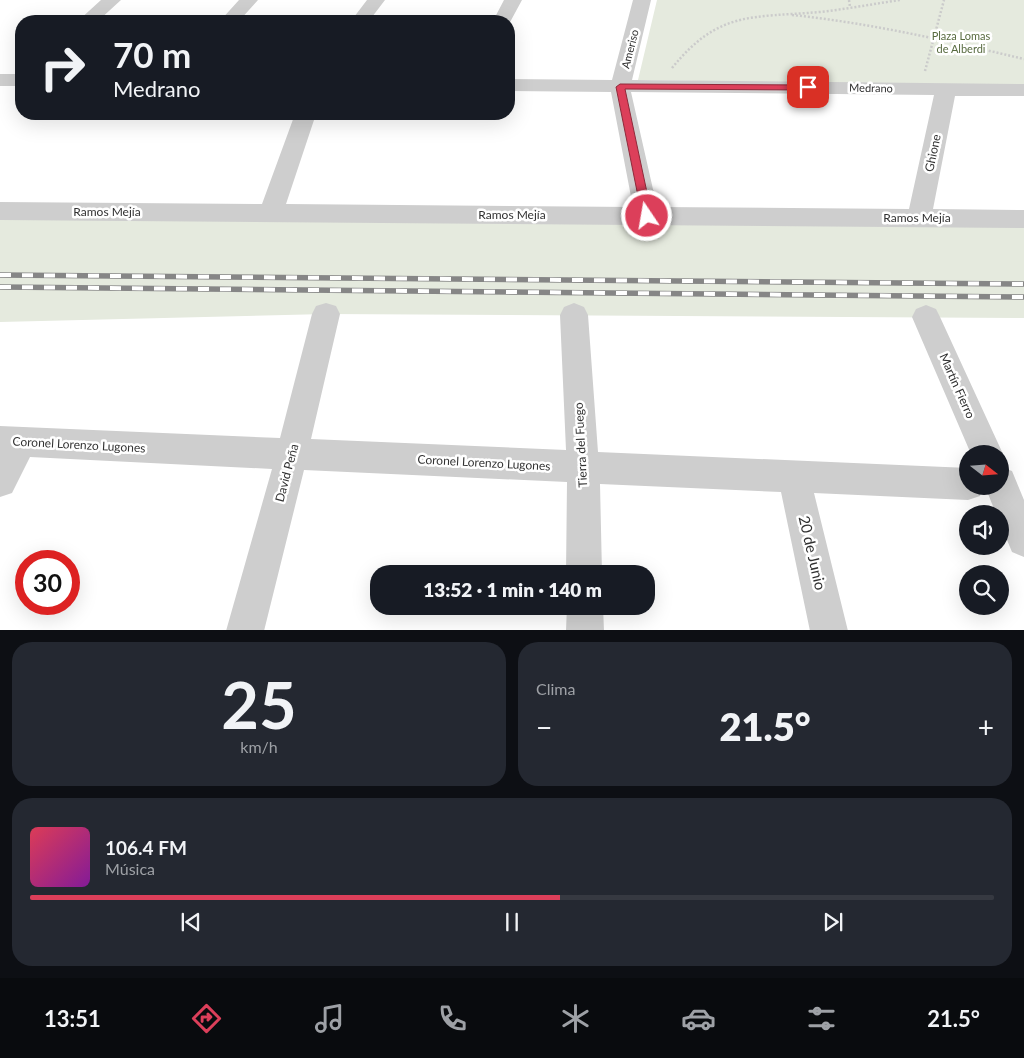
<!DOCTYPE html>
<html lang="es">
<meta charset="utf-8">
<style>
body{margin:0;font-family:Lato,sans-serif;background:#242831;color:#f1f3f6;height:100vh;display:flex;flex-direction:column;font-size:19px;white-space:nowrap}
*{box-sizing:border-box;margin:0}
p{font-size:16px;color:#9ea1a6}
.icon{flex:none;width:28px;height:28px;fill:none;stroke:currentColor;stroke-width:2;stroke-linecap:round;stroke-linejoin:round}
.map{position:relative;height:630px;overflow:hidden}
.sheet{display:flex;flex-direction:column;gap:12px;padding:12px;background:#0d0f14;flex:1}
.sheet>*{flex:none}
.top-card{position:absolute;left:15px;top:15px;width:500px;height:105px;border-radius:20px;box-shadow:0 5px 20px #0002;background:#171b24;color:#f1f3f6;overflow:hidden}
.needle{width:32px;rotate:107deg}
.tools{position:absolute;left:959px;top:445px;display:grid;gap:10px}
.tools a{display:grid;place-items:center;width:50px;height:50px;border-radius:50%;background:#171b24;box-shadow:0 5px 20px #0002;font-size:25px}
.speed{position:absolute;left:15px;top:550px;display:flex;gap:10px;font-size:25px;font-weight:700;text-align:center}
.speed>*{display:grid;place-content:center;width:65px;height:65px;border-radius:50%;background:#171b24;box-shadow:0 5px 20px #0002;line-height:1}
.speed .limit{border:8px solid #d22;background:#fff;color:#111}
.pin{position:absolute;display:grid;place-items:center;width:42px;height:42px;color:#fff;margin:-21px;border-radius:10px;box-shadow:0 2px 8px #0006}
.me{position:absolute;width:55px;margin:-28px;rotate:348deg;stroke-linejoin:round;filter:drop-shadow(0 0 4px #0008)}
.turn{display:flex;align-items:center;gap:18px;height:105px;padding:0 15px;font-size:22px}
.turn .icon{width:65px;height:65px;stroke-width:2.5}
.turn b{display:block;font-size:35px;line-height:42px}
.big{font-size:38px;font-weight:800;line-height:1.1}
.sheet .tile{flex:1;display:flex;flex-direction:column;justify-content:center;gap:8px;min-width:0;padding:0 18px;border-radius:20px;background:#242831}
.sheet .dial{align-items:center;gap:0}
.dial b{font-size:65px;line-height:1}
.song{display:flex;align-items:center;gap:15px}
.cover{width:60px;height:60px;border-radius:8px;background:linear-gradient(135deg,hsl(350 70% 55%),hsl(290 70% 35%))}
.played{height:5px;border-radius:2px;background:linear-gradient(90deg,#dc3f5a 55%,#363941 55%)}
.keys{display:flex;justify-content:space-around;direction:ltr}
.heat{display:flex;justify-content:space-between;align-items:center;font-size:28px;direction:ltr}
.sheet .tiles{flex:1;display:grid;gap:12px;grid-template-columns:1fr 1fr}
.tile:last-child{grid-column:span 2}
.trip{position:absolute;left:370px;top:565px;width:285px;height:50px;border-radius:20px;background:#171b24;box-shadow:0 5px 20px #0002;font-weight:800;line-height:50px;text-align:center}
.tabs{display:flex;height:80px;justify-content:space-around;align-items:center;background:#090b0e;color:#9ea1a6}
.tabs .icon{width:35px;height:35px}
.tabs .on{color:#dc3f5a}
.tabs b{font-size:22px;color:#f1f3f6}
.map>svg:first-child{display:block}
.green{fill:#e5eade}
.lines{fill:none;stroke-linecap:round;stroke-linejoin:round}
.path{stroke:#cbcbcb;stroke-width:2.5;stroke-dasharray:2 2;stroke-linecap:butt}
.minor{fill:#cecece;fill-rule:evenodd}
.rail-casing{stroke:#868686;stroke-width:5.5}
.rail{stroke:#fff;stroke-width:4;stroke-dasharray:11;stroke-linecap:butt}
.route{fill:#dc3f5a;stroke:#8f293a}
.labels{text-anchor:middle;stroke-width:5;stroke-linejoin:round;paint-order:stroke}
.far-park-label{font-size:11px;fill:#586b40;stroke:#fff}
.far-street-label{font-size:11px;fill:#313131;stroke:#fff}
.street-label{font-size:12px;fill:#313131;stroke:#fff}
.near-street-label{font-size:15px;fill:#313131;stroke:#fff}
</style>
<div class="map">
<svg width="1024" height="631" viewBox="0 0 1024 631">
<rect width="100%" height="100%" fill="#fff"/>
<!-- green -->
<path class="green" d="M 657,0 L 1024,0 L 1024,86 L 638,80 Z
M 0,211 L 1024,219 L 1024,318 L 326,314 L 0,322 Z"/>
<g class="lines">
<!-- path -->
<path class="path" d="M 849,0 L 850,7
M 792,15 C 870,23 948,41 1024,59
M 672,68 C 719,10 752,18 820,12 C 847,9 873,4 900,0
M 925,71 L 944,0"/>
<!-- minor -->
<path class="minor" d="M 101,0 L 121,0 L 98,21 L 78,21 Z
M 239,0 L 258,0 L 239,21 L 220,21 Z
M 367,0 L 385,0 L 369,21 L 351,21 Z
M 504,0 L 522,0 L 509,24 L 509,21 L 493,21 Z
M 633,0 L 651,0 L 632,80 L 1024,84 L 1024,96 L 955,96 L 933,209 L 1024,210 L 1024,228 L 0,220 L 0,202 L 262,204 L 295,114 L 316,114 L 286,204 L 633,207 L 611,92 L 509,91 L 509,79 L 612,80 ZM 631,92 L 934,95 L 909,209 L 657,207 Z
M 0,74 L 21,74 L 21,86 L 0,86 Z
M 326,303 L 336,306 L 340,314 L 311,439 L 566,450 L 560,315 L 564,307 L 574,303 L 584,307 L 588,315 L 598,452 L 968,468 L 968,486 L 983,486 L 980,496 L 968,500 L 814,493 L 848,631 L 810,631 L 781,492 L 600,484 L 602,574 L 566,574 L 567,482 L 304,470 L 264,631 L 226,631 L 272,469 L 30,457 L 12,493 L 0,497 L 0,426 L 280,438 L 312,314 L 316,306 Z
M 926,305 L 936,309 L 940,317 L 1003,454 L 1000,461 L 1000,454 L 971,454 L 912,317 L 916,309 Z
M 1000,467 L 1012,471 L 1024,500 L 1024,557 L 1012,552 L 1000,523 L 1000,514 L 996,514 L 985,486 L 1000,486 Z
M 567,606 L 603,606 L 604,631 L 566,631 Z"/>
<!-- rail casing -->
<g class="rail-casing">
<path id="rail" d="M 0,275 L 1024,284
M 0,287 L 1024,297"/>
</g>
<!-- rail -->
<use href="#rail" class="rail"/>
</g>
<!-- route -->
<path class="route" d="M 620,84 L 808,85 L 812,87 L 808,90 L 625,89 L 652,216 L 647,219 L 642,216 L 616,87 Z"/>
<g class="labels">
<!-- far-park labels -->
<g class="far-park-label">
<text x="961" y="40">Plaza Lomas<tspan x="961" dy="13">de Alberdi</tspan></text>
</g>
<!-- far-street labels -->
<g class="far-street-label">
<text transform="translate(630 49) rotate(-76)" y="4">Ameriso</text>
<text transform="translate(871 88) rotate(1)" y="4">Medrano</text>
</g>
<!-- street labels -->
<g class="street-label">
<text transform="translate(933 153) rotate(-78)" y="4">Ghione</text>
<text x="107" y="216">Ramos Mejía</text>
<text x="512" y="219">Ramos Mejía</text>
<text x="917" y="222">Ramos Mejía</text>
<text transform="translate(957 386) rotate(66)" y="4">Martín Fierro</text>
<text transform="translate(79 445) rotate(3)" y="4">Coronel Lorenzo Lugones</text>
<text transform="translate(581 445) rotate(-93)" y="4">Tierra del Fuego</text>
<text transform="translate(484 463) rotate(3)" y="4">Coronel Lorenzo Lugones</text>
<text transform="translate(287 473) rotate(-75)" y="4">David Peña</text>
</g>
<!-- near-street labels -->
<g class="near-street-label">
<text transform="translate(812 553) rotate(77)" y="5">20 de Junio</text>
</g>
</g>
</svg>
<div class="tools">
<a><svg class="needle" viewBox="-14 -14 28 28"><path d="M0-13l5 13h-10z" fill="#e53935"/><path d="M0 13l5-13h-10z" fill="#9ea1a6"/></svg></a>
<a><svg class="icon" aria-label="sound" viewBox="0 0 24 24"><path d="M4 9h4l5-4v14l-5-4H4zM17 9q2 3 0 6"/></svg></a>
<a><svg class="icon" aria-label="search" viewBox="0 0 24 24"><circle cx="10" cy="10" r="6"/><path d="M15 15l6 6"/></svg></a>
</div>
<div class="speed"><div class="limit">30</div></div>
<div class="pin" style="left:808px;top:87px;background:#d93025"><svg class="icon" aria-label="arrive" viewBox="0 0 24 24"><path d="M6 21V4h12l-3 4 3 4H6"/></svg></div>
<svg class="me" style="left:647px;top:216px" viewBox="-20 -20 40 40"><circle r="17" fill="#dc3f5a" stroke="#fff" stroke-width="3"/><path d="M0-11L8 9 0 5-8 9z" fill="#fff"/></svg>
<div class="trip">13:52 · 1 min · 140 m</div>
<div class="top-card">
<div class="turn"><svg class="icon" aria-label="right" viewBox="0 0 24 24"><path d="M7 20v-9h11M14 6l5 5-5 5"/></svg><div><b>70 m</b>Medrano</div></div>
</div>
</div>
<section class="sheet">
<div class="tiles">
<div class="tile dial"><b>25</b><p>km/h</p></div>
<div class="tile"><p>Clima</p>
<div class="heat"><a>−</a><b class="big">21.5°</b><a>+</a></div>
</div>
<div class="tile">
<div class="song"><i class="cover"></i><div><b>106.4 FM</b><p>Música</p></div></div>
<div class="played"></div>
<div class="keys"><svg class="icon" aria-label="previous" viewBox="0 0 24 24"><path d="M18 5L8 12l10 7zM5 5v14"/></svg><svg class="icon" aria-label="pause" viewBox="0 0 24 24"><path d="M8 5v14M16 5v14"/></svg><svg class="icon" aria-label="next" viewBox="0 0 24 24"><path d="M6 5l10 7-10 7zM19 5v14"/></svg></div>
</div>
</div>
</section>
<nav class="tabs">
<b>13:51</b>
<svg class="icon on" aria-label="directions" viewBox="0 0 24 24"><path d="M12 3l9 9-9 9-9-9zM9 14v-3h6M13 9l2 2-2 2"/></svg>
<svg class="icon" aria-label="music" viewBox="0 0 24 24"><path d="M9 18V5l10-2v13"/><circle cx="6" cy="18" r="3"/><circle cx="16" cy="16" r="3"/></svg>
<svg class="icon" aria-label="phone" viewBox="0 0 24 24"><path d="M5 4h4l2 5-3 2q2 4 5 5l2-3 5 2v4C11 20 4 13 5 4z"/></svg>
<svg class="icon" aria-label="climate" viewBox="0 0 24 24"><path d="M12 3v18M4 7l16 10M4 17L20 7"/></svg>
<svg class="icon" aria-label="car" viewBox="0 0 24 24"><path d="M5 17H2v-5l4-1 3-4h7l3 4 3 1v5h-3M9 17h6M6 11h13"/><circle cx="7" cy="17" r="2"/><circle cx="17" cy="17" r="2"/></svg>
<svg class="icon" aria-label="filters" viewBox="0 0 24 24"><path d="M4 7h16M4 17h16"/><circle cx="9" cy="7" r="2"/><circle cx="15" cy="17" r="2"/></svg>
<b>21.5°</b>
</nav>
